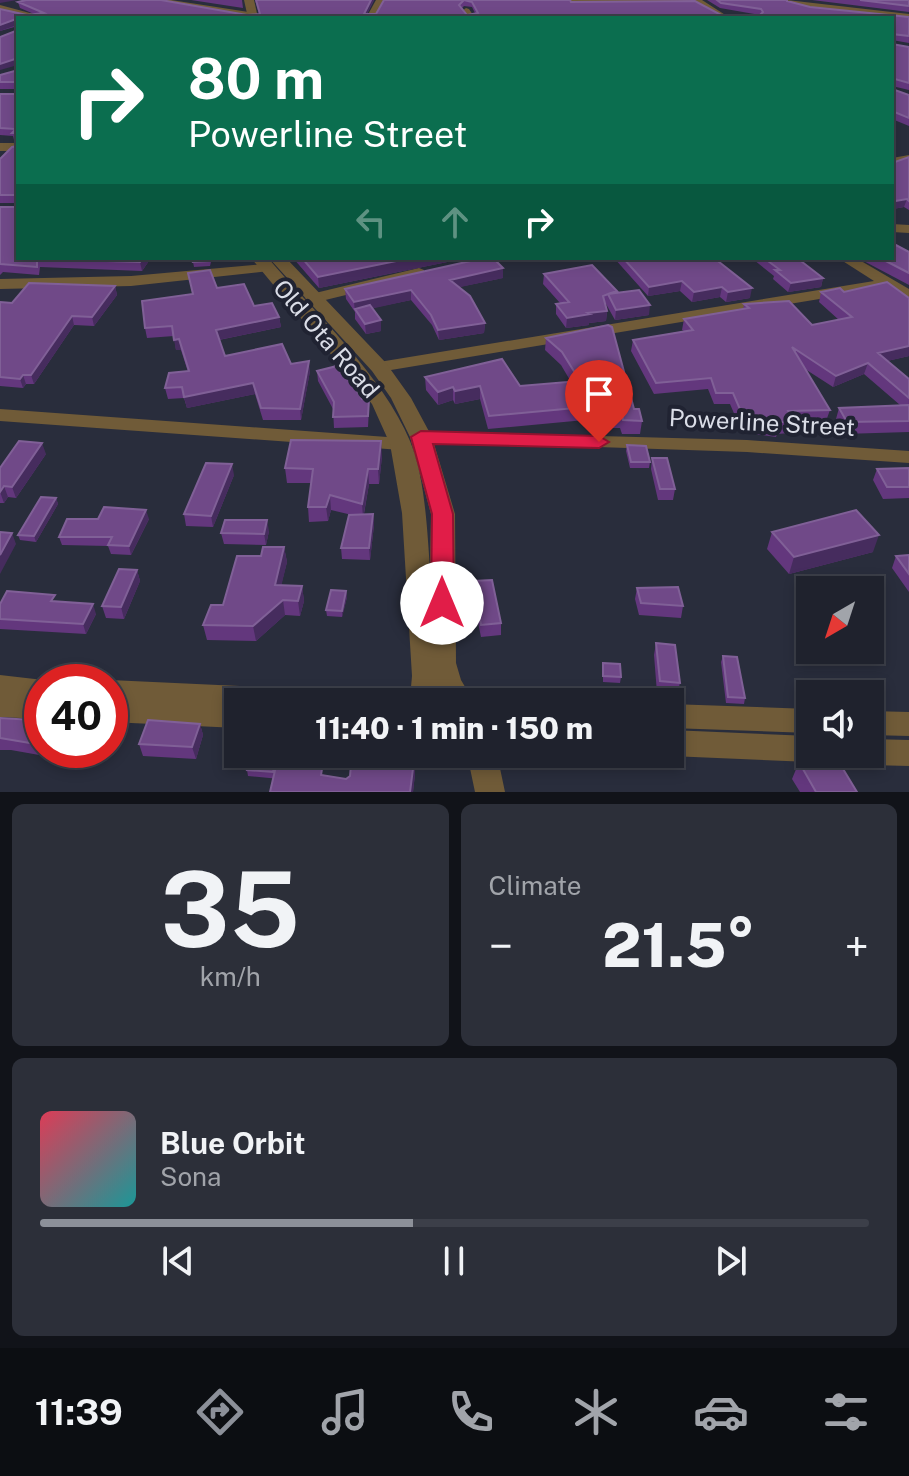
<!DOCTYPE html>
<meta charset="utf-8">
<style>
body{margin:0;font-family:"Public Sans",sans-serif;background:#2c2f39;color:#f1f3f6;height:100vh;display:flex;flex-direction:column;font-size:30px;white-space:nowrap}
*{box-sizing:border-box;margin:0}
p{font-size:26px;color:#a1a4aa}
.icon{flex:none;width:44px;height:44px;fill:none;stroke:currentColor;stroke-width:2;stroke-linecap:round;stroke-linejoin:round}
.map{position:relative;height:792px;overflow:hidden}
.details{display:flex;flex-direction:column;gap:12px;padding:12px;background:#111319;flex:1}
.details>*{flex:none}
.top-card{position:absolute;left:16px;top:16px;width:878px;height:244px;border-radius:0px;box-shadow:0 4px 12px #0003,0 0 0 2px #3c3f49;background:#0b6e4f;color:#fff;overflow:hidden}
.needle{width:52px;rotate:219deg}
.fabs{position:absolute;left:796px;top:576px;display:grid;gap:16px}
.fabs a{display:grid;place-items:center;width:88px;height:88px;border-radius:0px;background:#1f222d;box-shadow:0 4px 12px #0003,0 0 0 2px #3c3f49;font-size:40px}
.speed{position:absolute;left:24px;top:664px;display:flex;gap:16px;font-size:40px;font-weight:700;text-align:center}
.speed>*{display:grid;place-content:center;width:104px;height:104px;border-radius:50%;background:#1f222d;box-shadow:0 4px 12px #0003,0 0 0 2px #3c3f49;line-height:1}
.speed .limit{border:12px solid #d22;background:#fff;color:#111}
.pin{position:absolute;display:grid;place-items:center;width:68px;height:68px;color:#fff;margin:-82px -34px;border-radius:50% 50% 50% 0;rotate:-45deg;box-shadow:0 0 8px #0007}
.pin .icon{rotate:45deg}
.me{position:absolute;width:88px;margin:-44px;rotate:0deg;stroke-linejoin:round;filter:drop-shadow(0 0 6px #0008)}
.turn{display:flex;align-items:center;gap:28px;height:168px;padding:0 40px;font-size:36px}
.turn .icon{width:104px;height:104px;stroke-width:2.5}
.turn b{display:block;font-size:56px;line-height:68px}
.lanes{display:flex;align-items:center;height:76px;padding:0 40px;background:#0003;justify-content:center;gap:40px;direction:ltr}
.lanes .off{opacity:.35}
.big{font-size:60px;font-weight:800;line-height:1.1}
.details .tile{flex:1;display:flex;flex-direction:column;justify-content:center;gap:12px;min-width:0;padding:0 28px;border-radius:12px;background:#2c2f39}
.details .dial{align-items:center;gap:0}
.dial b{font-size:104px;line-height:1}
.song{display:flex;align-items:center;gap:24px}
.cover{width:96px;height:96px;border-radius:12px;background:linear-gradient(135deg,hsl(350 70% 55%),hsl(180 70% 35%))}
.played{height:8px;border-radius:4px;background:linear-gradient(90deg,#8c9099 45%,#3c3f49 45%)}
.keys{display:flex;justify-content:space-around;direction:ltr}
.heat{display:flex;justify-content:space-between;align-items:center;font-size:44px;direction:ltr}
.details .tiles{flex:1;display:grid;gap:12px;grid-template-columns:1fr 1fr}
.tile:last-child{grid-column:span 2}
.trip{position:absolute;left:224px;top:688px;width:460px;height:80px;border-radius:0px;background:#1f222d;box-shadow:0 4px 12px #0003,0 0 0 2px #3c3f49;font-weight:800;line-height:80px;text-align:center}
.tabs{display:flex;height:128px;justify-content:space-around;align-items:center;background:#0c0e12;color:#a1a4aa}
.tabs .icon{width:56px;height:56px}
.tabs .active{color:#8c9099}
.tabs b{font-size:36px;color:#f1f3f6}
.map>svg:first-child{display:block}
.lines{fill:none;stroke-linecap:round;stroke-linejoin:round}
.minor{fill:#705b38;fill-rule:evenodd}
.tertiary{fill:#705b38;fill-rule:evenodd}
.wall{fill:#63377d;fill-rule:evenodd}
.shaded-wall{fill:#462c5e}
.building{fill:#704988;stroke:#806097;stroke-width:2}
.route{fill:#e11d48;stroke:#92132f;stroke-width:2}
.labels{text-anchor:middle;stroke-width:8;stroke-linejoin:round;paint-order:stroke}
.street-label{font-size:24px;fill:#dadde7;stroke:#202332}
</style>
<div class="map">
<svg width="909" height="792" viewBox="0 0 909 792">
<rect width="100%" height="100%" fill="#292d3c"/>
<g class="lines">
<!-- minor -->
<path class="minor" d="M 148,0 L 171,0 L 255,13 L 251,16 Z
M 376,0 L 384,0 L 374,18 L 366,18 Z
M 568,0 L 702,0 L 730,18 L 720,18 L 695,4 L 571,5 Z
M 787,0 L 909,14 L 909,20 L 810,10 L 787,4 Z
M 0,5 L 41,16 L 42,18 L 28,18 L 0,11 Z
M 466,8 L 469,9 L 475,18 L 467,18 L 462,11 Z
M 0,143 L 18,143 L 18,151 L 0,151 Z
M 909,155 L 909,163 L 892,166 L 892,158 Z
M 892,224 L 909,225 L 909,233 L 892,232 Z
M 838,258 L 856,258 L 909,289 L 909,300 L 886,288 L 379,372 L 370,367 L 379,362 L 874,281 Z
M 264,264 L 269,265 L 269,271 L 131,286 L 0,289 L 0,279 L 131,276 Z
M 419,268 L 424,270 L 424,276 L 313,303 L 305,298 L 307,295 Z
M 0,409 L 401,438 L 411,444 L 401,450 L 0,421 Z
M 421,431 L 747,440 L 909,451 L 909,463 L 747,452 L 414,441 L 412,437 Z"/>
<!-- tertiary -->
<path class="tertiary" d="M 244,0 L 254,0 L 258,18 L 248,18 Z
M 251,258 L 268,258 C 314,312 383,376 410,441 C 425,477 427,529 430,568 L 431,514 L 410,437 L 391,398 L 372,371 L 269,258 L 286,258 L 386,363 L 411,398 L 432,437 L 455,514 L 456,663 L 461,680 L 474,702 L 445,702 L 438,691 L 432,702 L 402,702 L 411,687 L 412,676 L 402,513 L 390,444 L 372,404 Z
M 0,675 L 52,681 L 42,682 L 42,719 L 0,717 Z
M 110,680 L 325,690 L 335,694 L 339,702 L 238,702 L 238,728 L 110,722 L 110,682 L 105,682 Z
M 670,704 L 810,709 L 810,733 L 670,728 Z
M 870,711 L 909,712 L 909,736 L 870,735 Z
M 670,730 L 810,736 L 810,754 L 822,754 L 820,758 L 810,762 L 670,756 L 665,754 L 670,754 Z
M 870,739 L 909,740 L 909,766 L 870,765 L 860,761 L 856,754 L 870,754 Z
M 467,754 L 497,754 L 505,792 L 475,792 Z"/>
</g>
<!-- wall -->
<path class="wall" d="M 191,0 L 242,0 L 243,8 Z
M 255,0 L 374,0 L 367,14 L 376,14 L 384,0 L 570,0 L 571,2 L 721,15 L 760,15 L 720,8 L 707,0 L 787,0 L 787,1 L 810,7 L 909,17 L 909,43 L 892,40 L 18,18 L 18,26 L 0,31 L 0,9 L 27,15 L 34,14 L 20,8 L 18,2 L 247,15 L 259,14 ZM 464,6 L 472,7 L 475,13 L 467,15 L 462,8 Z
M 812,0 L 909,0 L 909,12 Z
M 892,44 L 909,47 L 909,90 L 892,86 Z
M 18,70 L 18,140 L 14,140 L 13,136 L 0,135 L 0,94 L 16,94 L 18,89 L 0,89 L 0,75 Z
M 892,89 L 909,95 L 909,126 L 892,119 Z
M 18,146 L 18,258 L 158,258 L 151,258 L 142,271 L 40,267 L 39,275 L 3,272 L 0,275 L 0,207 L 18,207 L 18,203 L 0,203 L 0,159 Z
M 892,154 L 895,162 L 909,157 L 909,210 L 904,207 L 893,209 Z
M 909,252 L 909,285 L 858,258 L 892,258 Z
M 212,258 L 210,266 L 194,267 L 193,262 Z
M 293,258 L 467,258 L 319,288 Z
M 614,258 L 714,258 L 750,298 L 726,302 L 720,297 L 692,302 L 680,291 L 648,296 Z
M 755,258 L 801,258 L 800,261 L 823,278 L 821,287 L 788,292 L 773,279 L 774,276 L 754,260 Z
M 544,274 L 617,291 L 617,293 L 649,315 L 615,320 L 606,304 L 605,305 L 607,311 L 606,321 L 589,323 L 589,325 L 566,328 L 556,314 L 556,304 L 560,303 L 543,284 Z
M 503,278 L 459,287 L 485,323 L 484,333 L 439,340 L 432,325 L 411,300 L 372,308 L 381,331 L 366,334 L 355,319 L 355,312 L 346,299 L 345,289 Z
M 115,286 L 117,295 L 94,326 L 74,325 L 34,384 L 26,384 L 23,388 L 0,386 L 0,302 L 12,303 Z
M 217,288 L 254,306 L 279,317 L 281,327 L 219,340 L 225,356 L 291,364 L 310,371 L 301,420 L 263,420 L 255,394 L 187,408 L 184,398 L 168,399 L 165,388 L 188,372 L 181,350 L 176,350 L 174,336 L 147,338 L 145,328 L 192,294 Z
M 821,292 L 844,292 L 909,298 L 909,356 L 887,361 L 909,379 L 909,432 L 843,434 L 836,419 L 839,408 L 900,405 L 864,374 L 833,387 L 805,369 L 830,410 L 826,421 L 793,422 L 790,433 L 777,434 L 776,437 L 742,432 L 730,404 L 714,404 L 708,389 L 654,394 L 631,351 L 633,340 L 684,331 L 682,330 L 684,319 L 743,310 L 744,304 L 812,325 L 839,320 L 819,302 Z
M 546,338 L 634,409 L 642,421 L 640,434 L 622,434 L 620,428 L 586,428 L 585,420 L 488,429 L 480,399 L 455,404 L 453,400 L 438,405 L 426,390 L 425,377 L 520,386 L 571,382 L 561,365 L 545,350 Z
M 317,371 L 369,409 L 368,427 L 334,428 L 333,409 L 318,381 Z
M 627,445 L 650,462 L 649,468 L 630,468 L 626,451 Z
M 46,454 L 16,498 L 8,497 L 4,503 L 0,503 L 0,468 Z
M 382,456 L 379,484 L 369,484 L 364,514 L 373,514 L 374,525 L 370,560 L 342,559 L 341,548 L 352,515 L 331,510 L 328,521 L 309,522 L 308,507 L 311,483 L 287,483 L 285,468 Z
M 652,458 L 675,489 L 673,500 L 658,500 L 651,469 Z
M 909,468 L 909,498 L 883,499 L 873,480 L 877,469 Z
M 234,475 L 213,527 L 186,526 L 184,514 Z
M 56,498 L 58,504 L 36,542 L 20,540 L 18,535 Z
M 98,519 L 149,519 L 131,555 L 111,554 L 108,546 L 62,545 L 59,537 Z
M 269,531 L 266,545 L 224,544 L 221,533 Z
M 772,532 L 873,552 L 789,574 L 767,549 Z
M 284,547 L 287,562 L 281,585 L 302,586 L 304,601 L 300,616 L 285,615 L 256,641 L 207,640 L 203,625 L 223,605 L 261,556 Z
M 909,555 L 909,592 L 892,568 L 896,556 Z
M 137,570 L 140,581 L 124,619 L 106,618 L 102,606 Z
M 473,581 L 501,623 L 501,635 L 481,637 L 472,593 Z
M 637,588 L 683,606 L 681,618 L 639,615 L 635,599 Z
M 346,591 L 347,597 L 342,617 L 327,616 L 326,610 Z
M 57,601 L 96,614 L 86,634 L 0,629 L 0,604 Z
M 656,643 L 680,683 L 677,694 L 657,693 L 654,655 Z
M 723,656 L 745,698 L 744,704 L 726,703 L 721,662 Z
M 603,663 L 621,677 L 620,683 L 603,682 Z
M 42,717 L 42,750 L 79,750 L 73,761 L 11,750 L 0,750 L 0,718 L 33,720 Z
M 200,724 L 203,735 L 196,759 L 143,756 L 139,744 Z
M 352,754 L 382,754 L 382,758 L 414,761 L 415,774 L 413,792 L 248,776 L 247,770 L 277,755 L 279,760 L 277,766 L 346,779 L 350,776 Z
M 799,762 L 857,792 L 800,792 L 792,779 Z"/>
<!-- shaded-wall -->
<path class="shaded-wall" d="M 0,0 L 17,0 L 0,3 Z
M 371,0 L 374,0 L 365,18 L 364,14 Z
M 16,19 L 17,25 L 0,31 L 0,25 Z
M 18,58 L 18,65 L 0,70 L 0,64 Z
M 907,199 L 904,207 L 893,209 L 895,201 Z
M 143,258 L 151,258 L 142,271 L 140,262 Z
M 411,258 L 467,258 L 319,288 L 318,277 Z
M 503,268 L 503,278 L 451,289 L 450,280 Z
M 823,278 L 821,287 L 788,292 L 791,283 Z
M 682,281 L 680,291 L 648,296 L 649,287 Z
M 115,286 L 117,295 L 94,326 L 92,317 Z
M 722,287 L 720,297 L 692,302 L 694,292 Z
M 752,288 L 750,298 L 726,302 L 728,292 Z
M 411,290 L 411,300 L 357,312 L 355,309 L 355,312 L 354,302 Z
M 650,305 L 649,315 L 615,320 L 616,310 Z
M 607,311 L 606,321 L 589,323 L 589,325 L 566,328 L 567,318 L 588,313 Z
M 72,316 L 74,325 L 34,384 L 31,375 Z
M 279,317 L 281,327 L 218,340 L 216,330 Z
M 381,320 L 381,331 L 366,334 L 365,324 Z
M 485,323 L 484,333 L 439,340 L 438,330 Z
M 179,339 L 181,350 L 176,350 L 174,340 Z
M 909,346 L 909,356 L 874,364 L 878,353 Z
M 309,361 L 310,371 L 301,420 L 300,409 Z
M 868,363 L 864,374 L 833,387 L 836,376 Z
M 23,375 L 26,384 L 23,388 L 20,379 Z
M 253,383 L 255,394 L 187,408 L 184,397 Z
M 480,386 L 480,399 L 455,404 L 455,391 Z
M 453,387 L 453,400 L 438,405 L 438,392 Z
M 381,441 L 382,456 L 379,484 L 378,469 Z
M 42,443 L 46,454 L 16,498 L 12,487 Z
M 232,464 L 234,475 L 213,527 L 211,516 Z
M 368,469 L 369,484 L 363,518 L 362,504 Z
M 4,486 L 8,497 L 4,503 L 0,492 Z
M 330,495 L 331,510 L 328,521 L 326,507 Z
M 56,498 L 58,504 L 36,542 L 34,536 Z
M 146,510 L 149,519 L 131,555 L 129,546 Z
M 373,514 L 374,525 L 370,560 L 369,548 Z
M 267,520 L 269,531 L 266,545 L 264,534 Z
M 12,533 L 16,544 L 0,574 L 0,555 Z
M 879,535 L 873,552 L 789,574 L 794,557 Z
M 284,547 L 287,562 L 278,600 L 275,585 Z
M 137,570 L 140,581 L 124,619 L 121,607 Z
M 302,586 L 304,601 L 300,616 L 298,601 Z
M 346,591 L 347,597 L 342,617 L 342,611 Z
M 283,600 L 285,615 L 256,641 L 253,626 Z
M 93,604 L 96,614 L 86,634 L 83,624 Z
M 200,724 L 203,735 L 196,759 L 192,747 Z
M 69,750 L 79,750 L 73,761 Z
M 414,761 L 415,774 L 413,792 L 410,792 Z"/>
<!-- building -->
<path class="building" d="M 26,0 L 161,0 L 247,15 L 260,14 L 256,0 L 371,0 L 364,14 L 376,14 L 384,0 L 464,0 L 459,5 L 467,15 L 478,13 L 472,2 L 464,0 L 570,0 L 571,2 L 695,1 L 721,15 L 760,15 L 763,12 L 761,9 L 721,3 L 717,0 L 787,0 L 787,1 L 810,7 L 909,17 L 909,36 L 892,34 L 892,18 L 18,18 L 18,21 L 16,19 L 0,25 L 0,9 L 27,15 L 44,13 L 18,2 Z
M 860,0 L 909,0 L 909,6 Z
M 18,30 L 18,58 L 0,64 L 0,37 Z
M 892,44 L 909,47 L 909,83 L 895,79 L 892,80 Z
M 18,70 L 18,84 L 16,82 L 0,82 L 0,75 Z
M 18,89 L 18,133 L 12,133 L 16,129 L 0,128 L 0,94 L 16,94 Z
M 892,89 L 909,95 L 909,118 L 892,111 Z
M 18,146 L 18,258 L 143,258 L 140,262 L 37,259 L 37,267 L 0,264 L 0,207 L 18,207 L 18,195 L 0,195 L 0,159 L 12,147 Z
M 892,154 L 895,162 L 909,157 L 909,201 L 907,199 L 895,201 L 894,196 L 892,196 Z
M 892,243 L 909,252 L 909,273 L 880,258 L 892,258 Z
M 194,258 L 210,258 L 210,261 L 193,262 Z
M 302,258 L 411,258 L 318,277 Z
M 484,258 L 493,258 L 503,268 L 450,280 L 470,296 L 485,323 L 438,330 L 431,315 L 411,290 L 354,302 L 345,289 Z
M 623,258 L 714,258 L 752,288 L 728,292 L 722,287 L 694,292 L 682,281 L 649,287 Z
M 764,258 L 797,258 L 823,278 L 791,283 L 775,270 L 780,270 Z
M 592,265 L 617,291 L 608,294 L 639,290 L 650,305 L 616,310 L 608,294 L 603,296 L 607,311 L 588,313 L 590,314 L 567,318 L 556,304 L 569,302 L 544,274 Z
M 210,270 L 217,288 L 244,284 L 254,306 L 272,303 L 279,317 L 216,330 L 225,356 L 282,344 L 291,364 L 309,361 L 300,409 L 261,408 L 253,383 L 184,397 L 182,387 L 165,388 L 169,373 L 189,371 L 179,339 L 174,340 L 172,326 L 145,328 L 142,301 L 193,294 L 188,273 Z
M 887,282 L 909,298 L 909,346 L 878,353 L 909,379 L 909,398 L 868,363 L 836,376 L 792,347 L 830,410 L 788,411 L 793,422 L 777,422 L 779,425 L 745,421 L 733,393 L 716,393 L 711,378 L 656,383 L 633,340 L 693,330 L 684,319 L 749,308 L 744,304 L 789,301 L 812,325 L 852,317 L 821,292 L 840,288 L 844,292 Z
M 29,283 L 115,286 L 92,317 L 72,316 L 31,375 L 23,375 L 20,379 L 0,377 L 0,302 L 12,303 Z
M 370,305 L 381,320 L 365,324 L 355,309 Z
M 608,325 L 612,327 L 634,409 L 639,409 L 642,421 L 623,420 L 622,415 L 588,415 L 586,407 L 489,416 L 480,386 L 455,391 L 453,387 L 438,392 L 425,377 L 502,359 L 520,386 L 580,381 L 562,352 L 546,338 Z
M 341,365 L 362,399 L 369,399 L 368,416 L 333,417 L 334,402 L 317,371 Z
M 909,405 L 909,421 L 847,422 L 839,408 Z
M 291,440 L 381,441 L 378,469 L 368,469 L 362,504 L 330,495 L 326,507 L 308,507 L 313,469 L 285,468 Z
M 19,441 L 42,443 L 12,487 L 4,486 L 0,492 L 0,468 Z
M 627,445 L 646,446 L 650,462 L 631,462 Z
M 652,458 L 667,458 L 675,489 L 660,489 Z
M 206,463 L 232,464 L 211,516 L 184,514 Z
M 909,468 L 909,487 L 887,487 L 877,469 Z
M 41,497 L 56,498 L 34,536 L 18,535 Z
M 104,507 L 146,510 L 129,546 L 108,545 L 112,537 L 59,537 L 67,519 L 98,519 Z
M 856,510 L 879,535 L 794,557 L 772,532 Z
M 373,514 L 369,548 L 341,548 L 349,515 Z
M 225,520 L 267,520 L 264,534 L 221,533 Z
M 0,532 L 12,533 L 0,555 Z
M 263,547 L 284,547 L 275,585 L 302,586 L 298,601 L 283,600 L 253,626 L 203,625 L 211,605 L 223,605 L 237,556 L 261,556 Z
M 909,555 L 909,574 L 896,556 Z
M 119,569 L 137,570 L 121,607 L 102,606 Z
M 492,580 L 501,623 L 481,625 L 473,581 Z
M 678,587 L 683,606 L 641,603 L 637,588 Z
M 331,590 L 346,591 L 342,611 L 326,610 Z
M 7,591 L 55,595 L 51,601 L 93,604 L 83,624 L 0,619 L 0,604 Z
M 656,643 L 675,645 L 680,683 L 660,681 Z
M 723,656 L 737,657 L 745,698 L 728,697 Z
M 603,663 L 620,664 L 621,677 L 603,676 Z
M 35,716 L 42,717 L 42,745 L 0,738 L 0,718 L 33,720 Z
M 148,720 L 200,724 L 192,747 L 139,744 Z
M 252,754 L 277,755 L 273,772 L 247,770 Z
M 352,754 L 381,754 L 380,758 L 414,761 L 410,792 L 270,792 L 276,766 L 322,769 L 321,775 L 346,779 L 350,776 Z
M 834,754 L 857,792 L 816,792 L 799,762 Z"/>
<!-- route -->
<path class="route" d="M 421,431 L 599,436 L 609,442 L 599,448 L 433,444 L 453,514 L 454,603 L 450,610 L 442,612 L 434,610 L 431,603 L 432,514 L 411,437 Z"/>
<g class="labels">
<!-- street labels -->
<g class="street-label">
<text transform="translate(326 339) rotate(49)" y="8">Old Ota Road</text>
<text transform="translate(762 423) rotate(3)" y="8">Powerline Street</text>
</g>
</g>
</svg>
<div class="fabs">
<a><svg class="needle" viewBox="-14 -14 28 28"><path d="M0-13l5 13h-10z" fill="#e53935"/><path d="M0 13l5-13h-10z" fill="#a1a4aa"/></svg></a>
<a><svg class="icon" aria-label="sound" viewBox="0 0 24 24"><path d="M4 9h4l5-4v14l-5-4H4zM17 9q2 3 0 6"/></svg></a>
</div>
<div class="speed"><div class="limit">40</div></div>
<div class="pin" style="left:599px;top:442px;background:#d93025"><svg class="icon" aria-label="arrive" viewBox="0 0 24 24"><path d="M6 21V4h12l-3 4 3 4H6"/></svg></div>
<svg class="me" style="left:442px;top:603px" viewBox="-20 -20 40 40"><circle r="19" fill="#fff"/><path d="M0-13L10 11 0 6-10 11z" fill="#e11d48"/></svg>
<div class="trip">11:40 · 1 min · 150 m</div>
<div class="top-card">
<div class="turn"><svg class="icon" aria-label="right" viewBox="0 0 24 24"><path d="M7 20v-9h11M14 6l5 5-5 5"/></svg><div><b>80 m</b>Powerline Street</div></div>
<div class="lanes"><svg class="icon off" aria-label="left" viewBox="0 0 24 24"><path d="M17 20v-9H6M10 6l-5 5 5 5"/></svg><svg class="icon off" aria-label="ahead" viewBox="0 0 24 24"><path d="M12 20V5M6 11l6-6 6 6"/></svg><svg class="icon" aria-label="right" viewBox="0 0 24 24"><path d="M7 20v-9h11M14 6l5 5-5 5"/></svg></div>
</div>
</div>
<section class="details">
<div class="tiles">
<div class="tile dial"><b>35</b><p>km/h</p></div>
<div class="tile"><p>Climate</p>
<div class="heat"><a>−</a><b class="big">21.5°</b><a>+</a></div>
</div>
<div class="tile">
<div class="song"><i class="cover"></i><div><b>Blue Orbit</b><p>Sona</p></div></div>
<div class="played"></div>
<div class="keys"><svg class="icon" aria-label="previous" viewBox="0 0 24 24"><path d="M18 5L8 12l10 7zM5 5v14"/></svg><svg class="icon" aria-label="pause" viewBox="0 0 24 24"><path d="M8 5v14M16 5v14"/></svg><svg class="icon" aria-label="next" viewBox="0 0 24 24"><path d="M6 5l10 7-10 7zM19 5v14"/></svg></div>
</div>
</div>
</section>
<nav class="tabs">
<b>11:39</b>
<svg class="icon active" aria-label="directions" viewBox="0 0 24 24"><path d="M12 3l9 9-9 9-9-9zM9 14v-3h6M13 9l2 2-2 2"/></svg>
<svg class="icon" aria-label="music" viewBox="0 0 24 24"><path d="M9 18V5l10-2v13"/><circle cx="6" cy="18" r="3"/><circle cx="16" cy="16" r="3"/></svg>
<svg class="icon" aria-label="phone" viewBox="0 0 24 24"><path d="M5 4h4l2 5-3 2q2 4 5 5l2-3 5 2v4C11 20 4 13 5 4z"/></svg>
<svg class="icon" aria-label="climate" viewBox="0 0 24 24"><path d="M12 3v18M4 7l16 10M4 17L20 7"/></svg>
<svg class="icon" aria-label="car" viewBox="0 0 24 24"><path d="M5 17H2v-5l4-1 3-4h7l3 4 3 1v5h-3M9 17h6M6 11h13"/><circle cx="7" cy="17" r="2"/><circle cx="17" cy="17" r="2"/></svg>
<svg class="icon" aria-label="filters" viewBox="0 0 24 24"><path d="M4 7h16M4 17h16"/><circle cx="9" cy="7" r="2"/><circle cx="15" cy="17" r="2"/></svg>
</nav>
